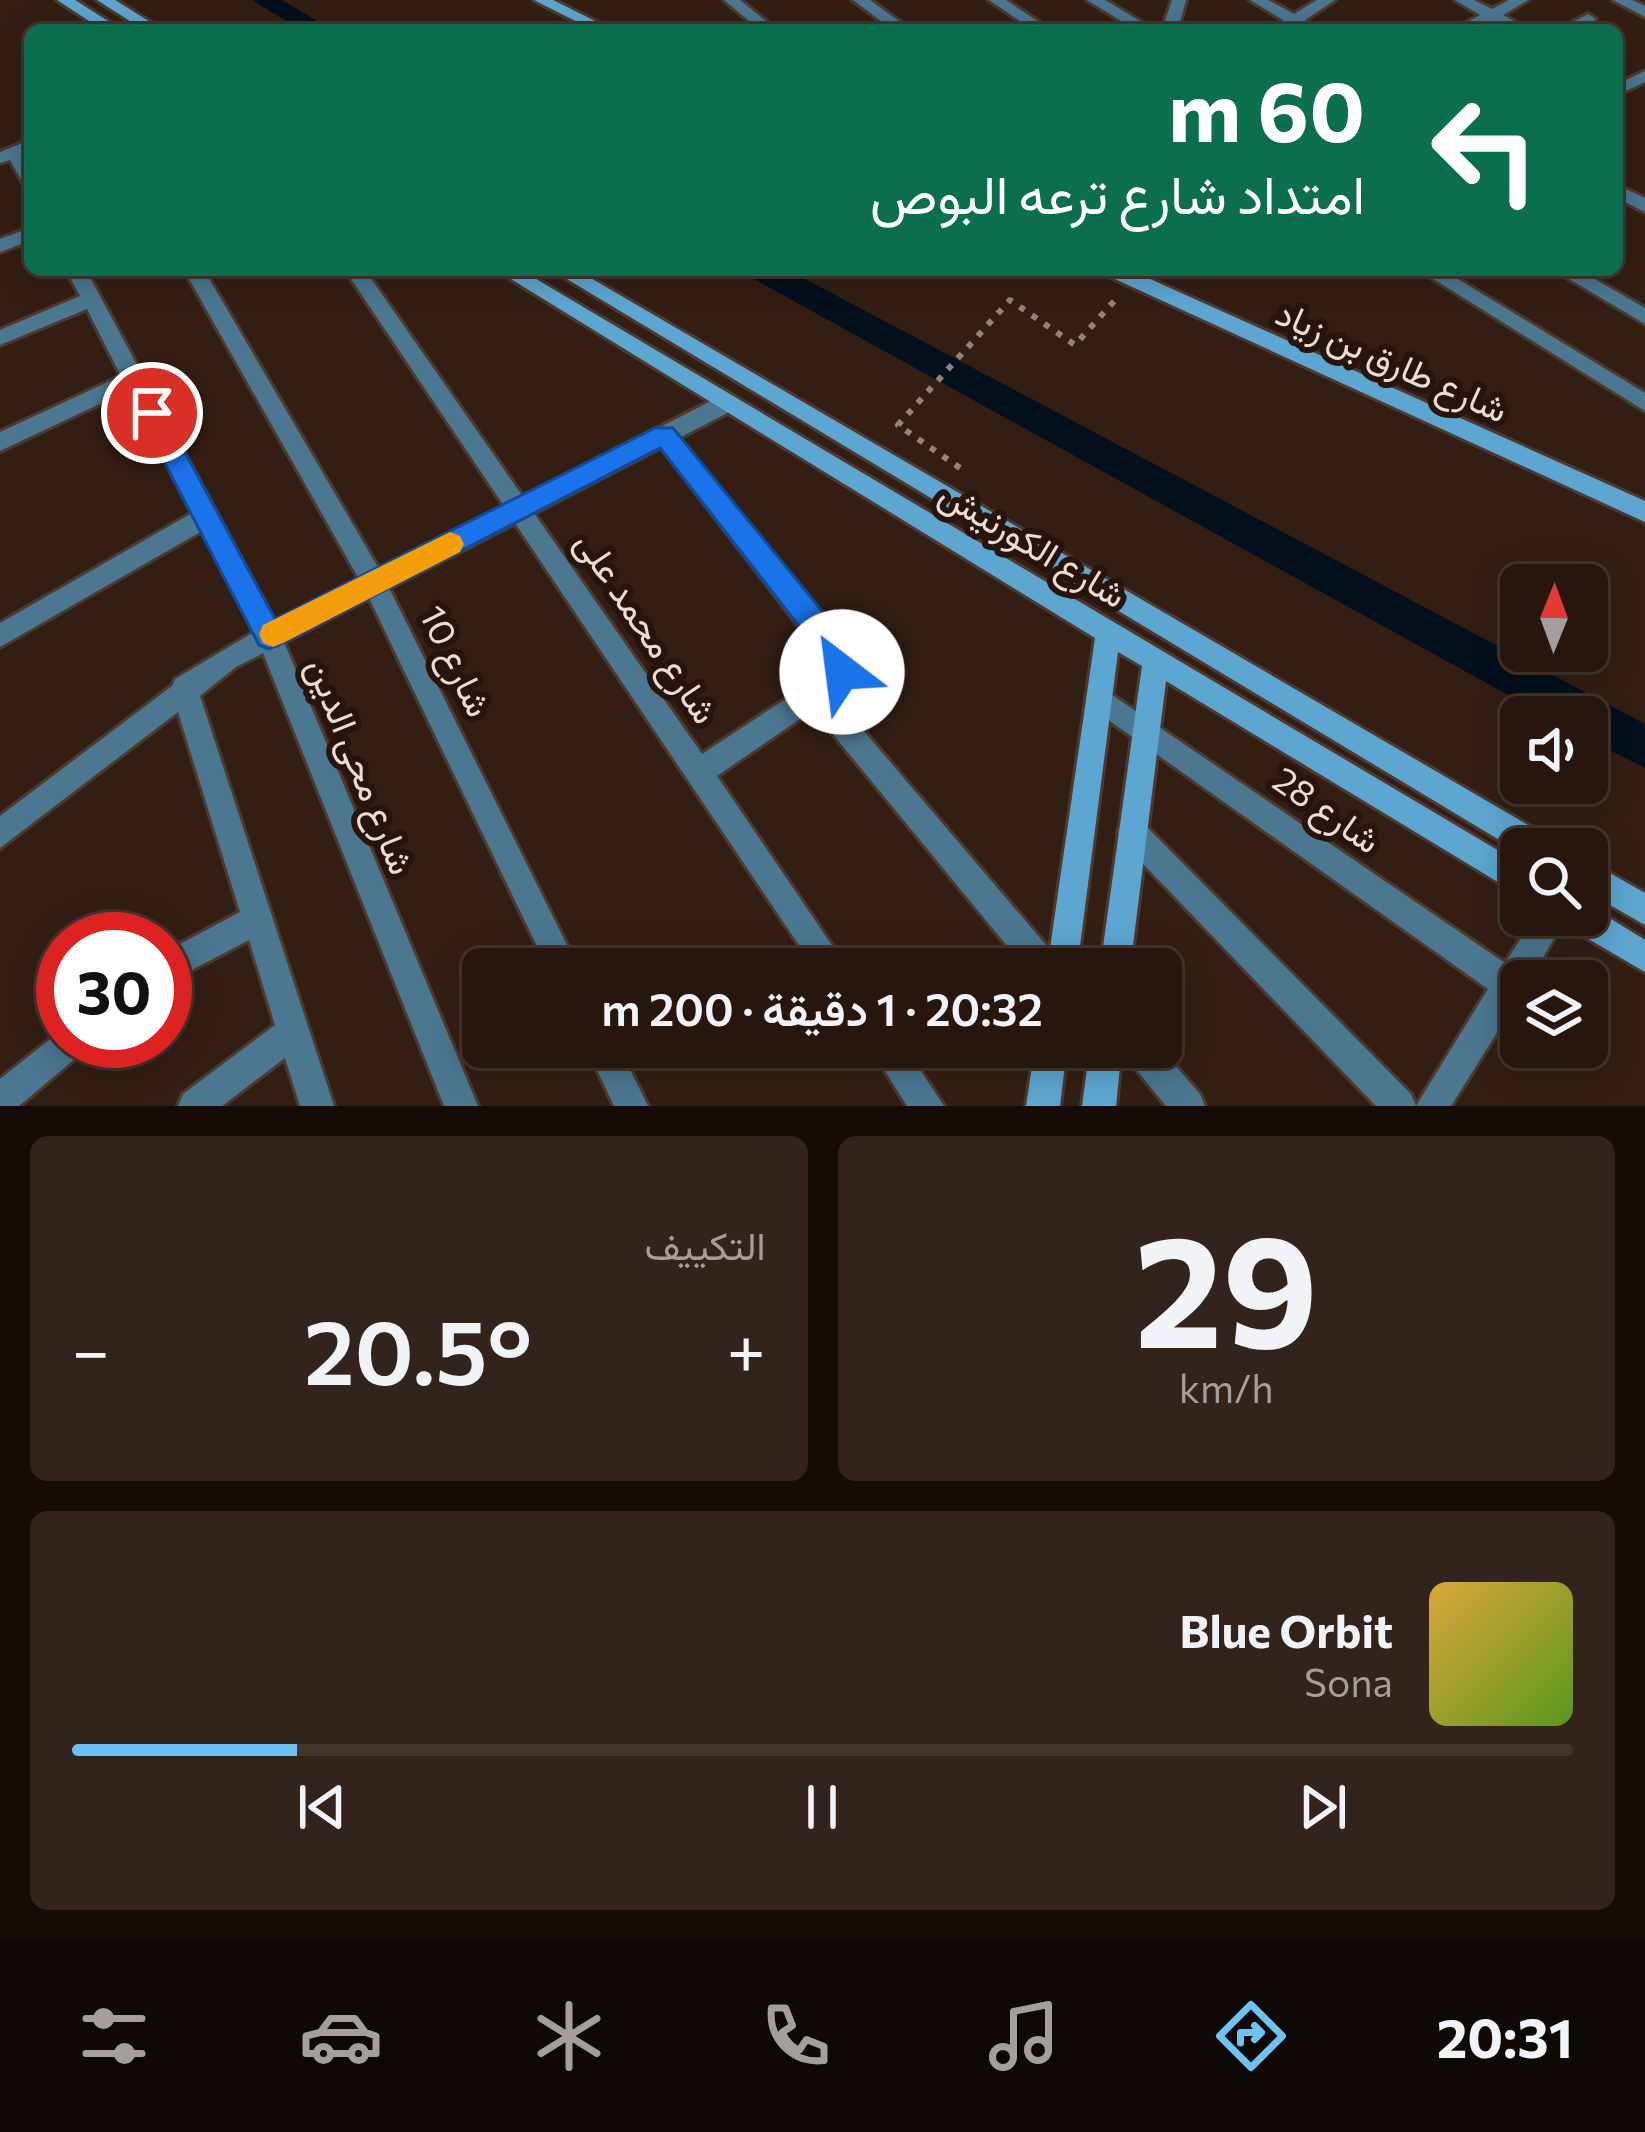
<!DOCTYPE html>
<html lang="ar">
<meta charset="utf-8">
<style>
body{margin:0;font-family:Commissioner,Vazirmatn,sans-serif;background:#32231c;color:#f1f3f6;direction:rtl;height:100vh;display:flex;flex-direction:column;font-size:45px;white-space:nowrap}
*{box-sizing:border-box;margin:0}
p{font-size:39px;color:#a49f9e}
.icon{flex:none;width:66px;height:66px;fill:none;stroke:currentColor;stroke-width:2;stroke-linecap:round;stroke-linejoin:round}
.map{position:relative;height:1106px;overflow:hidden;direction:ltr}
.sheet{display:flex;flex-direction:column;gap:30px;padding:30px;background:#150c08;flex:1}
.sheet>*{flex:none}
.top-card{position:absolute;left:24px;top:24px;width:1599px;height:252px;border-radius:18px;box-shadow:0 6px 30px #0003,0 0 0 3px #42352e;direction:rtl;background:#0b6e4f;color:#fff;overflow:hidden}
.needle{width:78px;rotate:1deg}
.fabs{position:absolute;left:1500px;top:564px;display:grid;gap:24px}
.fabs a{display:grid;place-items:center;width:108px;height:108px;border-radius:18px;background:#26160e;box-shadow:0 6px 30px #0003,0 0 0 3px #42352e;font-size:60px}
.speed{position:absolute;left:36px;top:912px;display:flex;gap:24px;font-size:60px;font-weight:700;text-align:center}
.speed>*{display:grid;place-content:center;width:156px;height:156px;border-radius:50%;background:#26160e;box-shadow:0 6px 30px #0003,0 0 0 3px #42352e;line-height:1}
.speed .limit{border:18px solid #d22;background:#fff;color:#111}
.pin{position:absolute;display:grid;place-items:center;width:102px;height:102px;color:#fff;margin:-51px;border:6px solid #fff;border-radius:50%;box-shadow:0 3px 12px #0007}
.me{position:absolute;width:132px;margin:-66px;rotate:330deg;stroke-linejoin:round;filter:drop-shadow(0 0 9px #0008)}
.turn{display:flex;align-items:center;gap:42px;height:252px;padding:0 60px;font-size:54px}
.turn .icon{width:156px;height:156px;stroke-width:2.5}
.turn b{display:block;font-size:84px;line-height:102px}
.big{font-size:90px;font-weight:600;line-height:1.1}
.sheet .card{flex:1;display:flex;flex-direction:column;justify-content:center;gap:18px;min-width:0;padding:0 42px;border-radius:18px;background:#32231c}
.sheet .dial{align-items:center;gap:0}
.dial b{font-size:156px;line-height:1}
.song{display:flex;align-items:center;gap:36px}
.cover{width:144px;height:144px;border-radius:18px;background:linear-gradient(135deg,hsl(40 70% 55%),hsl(90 70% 35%))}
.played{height:12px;border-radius:6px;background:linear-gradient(90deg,#6ec2f3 15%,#42352e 15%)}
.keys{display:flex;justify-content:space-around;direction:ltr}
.heat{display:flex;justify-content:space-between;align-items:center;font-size:66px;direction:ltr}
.sheet .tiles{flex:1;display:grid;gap:30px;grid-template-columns:1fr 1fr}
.card:last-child{grid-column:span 2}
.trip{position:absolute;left:462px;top:948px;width:720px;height:120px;border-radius:18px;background:#26160e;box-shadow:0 6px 30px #0003,0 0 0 3px #42352e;font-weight:600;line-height:120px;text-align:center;direction:rtl}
.tab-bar{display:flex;height:192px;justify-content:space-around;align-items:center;background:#0f0906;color:#a49f9e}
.tab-bar .icon{width:84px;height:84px}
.tab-bar .active{color:#6ec2f3}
.tab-bar b{font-size:54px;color:#f1f3f6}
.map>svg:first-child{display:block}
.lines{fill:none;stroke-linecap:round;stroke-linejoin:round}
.canal{fill:#01101b;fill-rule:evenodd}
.street-casing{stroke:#4d392e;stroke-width:6}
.secondary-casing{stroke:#4d392e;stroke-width:6}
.path{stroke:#94837a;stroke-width:6;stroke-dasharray:6 9;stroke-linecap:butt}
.street{fill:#4b7791;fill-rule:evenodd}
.secondary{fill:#5da6d1;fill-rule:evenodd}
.route{fill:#1a73e8;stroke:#114b97;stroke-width:3}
.slow{fill:#f59e0b}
.labels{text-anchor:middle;stroke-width:12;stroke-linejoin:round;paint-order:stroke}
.street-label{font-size:36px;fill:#ebddd6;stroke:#28140a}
</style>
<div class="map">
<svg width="1645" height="1106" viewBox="0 0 1645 1106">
<rect width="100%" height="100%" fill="#331e13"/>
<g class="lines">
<!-- canal -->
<path class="canal" d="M 252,0 L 282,0 L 332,30 L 301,30 Z
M 747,270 L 788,270 L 1645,724 L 1645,768 L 1587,739 L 1587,717 L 1548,717 L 752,278 Z"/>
<!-- street casing -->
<g class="street-casing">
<path id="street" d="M 724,0 L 740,0 L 777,30 L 760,30 Z
M 853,0 L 870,0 L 911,30 L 893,30 Z
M 989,0 L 1006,0 L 1051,30 L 1033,30 Z
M 1087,0 L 1105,0 L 1155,30 L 1136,30 Z
M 1172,0 L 1186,0 L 1178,30 L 1162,30 Z
M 1250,0 L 1268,0 L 1294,14 L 1317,0 L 1335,0 L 1305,20 L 1321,30 L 1294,26 L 1268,30 L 1283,20 Z
M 1455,0 L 1474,0 L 1492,9 L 1509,0 L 1528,0 L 1503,15 L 1530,30 L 1510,30 L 1492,21 L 1473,30 L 1453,30 L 1480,15 Z
M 1613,0 L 1632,0 L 1645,6 L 1645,17 Z
M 1588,14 L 1596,19 C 1585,30 1573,30 1558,30 Z
M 1645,71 L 1645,82 L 1617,95 L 1617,84 Z
M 30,140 L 30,151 L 24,154 L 30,165 L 30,187 L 24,185 L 10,160 L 0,163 L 0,152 Z
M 1617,185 L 1645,198 L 1645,212 L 1617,198 Z
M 30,228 L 30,241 L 0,252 L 0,239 Z
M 66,270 L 86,270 L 275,622 L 359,579 L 184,270 L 204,270 L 379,569 L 504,506 L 345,270 L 365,270 L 523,497 L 719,397 L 735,397 L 738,403 L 735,409 L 679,438 L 851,654 L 855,662 L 843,690 L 834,696 L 1057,958 L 1061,969 L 1026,969 L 813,710 L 717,776 L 848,969 L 815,969 L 515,523 L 389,588 L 579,969 L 548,969 L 369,598 L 284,642 L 478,1106 L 444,1106 L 263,653 L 236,667 L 200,696 L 334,1106 L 300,1106 L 285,1058 L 222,1106 L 178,1106 L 183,1094 L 275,1025 L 249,940 L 165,984 L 165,952 L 240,912 L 178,712 L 0,848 L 0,816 L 172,686 L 175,679 L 254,632 L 202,531 L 0,647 L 0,623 L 192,513 L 129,390 L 0,451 L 0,432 L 121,376 L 87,309 L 0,345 L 0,330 L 80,296 ZM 661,447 L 828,664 L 825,673 L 702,754 L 534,513 Z
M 1419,270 L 1443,270 L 1645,393 L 1645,411 Z
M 1554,270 L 1579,270 L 1645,308 L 1645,324 Z
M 1099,686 L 1505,963 L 1536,915 L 1568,915 L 1529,981 L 1521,981 L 1520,996 L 1451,1106 L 1376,1106 L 1122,842 L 1118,832 L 1122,822 L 1132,818 L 1142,822 L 1411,1094 L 1416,1106 L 1488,989 L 1090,707 L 1086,698 L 1090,689 Z
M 63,1029 L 63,1041 L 88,1041 L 83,1052 L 19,1106 L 0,1106 L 0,1079 Z
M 586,1047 L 619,1047 L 648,1106 L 614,1106 Z
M 870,1047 L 905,1047 L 944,1106 L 907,1106 Z
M 1122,1047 L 1159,1047 L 1200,1094 L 1205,1106 L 1166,1106 L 1127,1058 Z"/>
</g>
<!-- secondary casing -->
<g class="secondary-casing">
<path id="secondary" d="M 57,0 L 75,0 L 122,30 L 103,30 Z
M 97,0 L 115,0 L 163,30 L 144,30 Z
M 534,0 L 553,0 L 613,30 L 593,30 Z
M 496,270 L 521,270 L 1521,864 L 1521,896 L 1166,681 L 1130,969 L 1100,969 L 1142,666 L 1118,652 L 1077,969 L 1047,969 L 1095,638 Z
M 552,270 L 577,270 L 1552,839 L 1556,849 L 1521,849 L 1521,853 Z
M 1103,270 L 1130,270 L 1645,501 L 1645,522 L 1106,275 Z
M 1587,860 L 1645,893 L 1645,925 L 1587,892 Z
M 1587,904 L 1645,940 L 1645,972 L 1566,926 L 1562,915 L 1587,915 Z
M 1035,1047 L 1067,1047 L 1060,1106 L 1026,1106 Z
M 1090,1047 L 1122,1047 L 1116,1106 L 1082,1106 Z"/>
</g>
<!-- path -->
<path class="path" d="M 960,468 L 898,425 L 1010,300 L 1075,345 L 1115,300"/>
<!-- street -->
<use href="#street" class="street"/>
<!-- secondary -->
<use href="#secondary" class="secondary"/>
</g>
<!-- route -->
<path class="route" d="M 152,404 L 160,406 L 275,619 L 655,428 L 673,428 L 849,644 L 856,672 L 852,681 L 842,685 L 831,681 L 824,658 L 660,448 L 279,645 L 269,649 L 259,645 L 139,413 Z"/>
<!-- slow -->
<path class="slow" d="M 450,532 L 460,536 L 464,544 L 460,552 L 283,643 L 273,647 L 263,643 L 259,634 L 263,625 Z"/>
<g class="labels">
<!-- street labels -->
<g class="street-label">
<text transform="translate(1392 361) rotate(24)" y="13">شارع طارق بن زياد</text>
<text transform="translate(1033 544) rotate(31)" y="13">شارع الكورنيش</text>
<text transform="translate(647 627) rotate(56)" y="13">شارع محمد على</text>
<text transform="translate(456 661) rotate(64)" y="13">شارع 10</text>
<text transform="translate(361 766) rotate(68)" y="13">شارع محى الدين</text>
<text transform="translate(1327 810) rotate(35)" y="13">شارع 28</text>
</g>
</g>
</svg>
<div class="fabs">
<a><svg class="needle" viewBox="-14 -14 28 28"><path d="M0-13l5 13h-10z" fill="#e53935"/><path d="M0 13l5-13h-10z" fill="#a49f9e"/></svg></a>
<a><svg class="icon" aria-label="sound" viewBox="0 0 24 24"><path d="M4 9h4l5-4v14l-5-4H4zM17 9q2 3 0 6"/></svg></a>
<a><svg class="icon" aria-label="search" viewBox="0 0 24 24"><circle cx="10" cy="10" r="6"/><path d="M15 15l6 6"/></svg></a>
<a><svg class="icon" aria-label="layers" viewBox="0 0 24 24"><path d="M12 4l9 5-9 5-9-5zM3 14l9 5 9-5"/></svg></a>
</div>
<div class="speed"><div class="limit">30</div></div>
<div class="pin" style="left:152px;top:413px;background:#d93025"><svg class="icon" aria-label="arrive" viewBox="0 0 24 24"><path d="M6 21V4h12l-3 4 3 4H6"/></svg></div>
<svg class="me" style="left:842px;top:672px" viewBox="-20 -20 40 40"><circle r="19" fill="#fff"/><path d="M0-13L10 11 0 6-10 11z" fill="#1a73e8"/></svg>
<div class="trip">20:32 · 1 دقيقة · 200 m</div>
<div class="top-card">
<div class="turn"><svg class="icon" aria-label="left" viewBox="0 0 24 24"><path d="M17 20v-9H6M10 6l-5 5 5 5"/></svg><div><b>60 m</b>امتداد شارع ترعه البوص</div></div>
</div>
</div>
<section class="sheet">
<div class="tiles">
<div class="card dial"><b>29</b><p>km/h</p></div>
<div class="card"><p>التكييف</p>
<div class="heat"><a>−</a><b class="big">20.5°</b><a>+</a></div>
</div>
<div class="card">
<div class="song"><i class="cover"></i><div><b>Blue Orbit</b><p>Sona</p></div></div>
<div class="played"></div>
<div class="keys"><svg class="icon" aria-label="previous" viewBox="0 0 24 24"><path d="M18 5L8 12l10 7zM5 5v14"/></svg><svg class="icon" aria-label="pause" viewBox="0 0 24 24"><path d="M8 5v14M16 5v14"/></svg><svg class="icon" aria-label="next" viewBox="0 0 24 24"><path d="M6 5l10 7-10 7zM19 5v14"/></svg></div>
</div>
</div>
</section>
<nav class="tab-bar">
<b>20:31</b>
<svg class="icon active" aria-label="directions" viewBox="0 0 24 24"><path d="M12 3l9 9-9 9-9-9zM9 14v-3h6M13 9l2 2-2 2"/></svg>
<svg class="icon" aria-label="music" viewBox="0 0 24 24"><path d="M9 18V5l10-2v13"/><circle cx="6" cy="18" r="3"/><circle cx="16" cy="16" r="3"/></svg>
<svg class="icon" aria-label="phone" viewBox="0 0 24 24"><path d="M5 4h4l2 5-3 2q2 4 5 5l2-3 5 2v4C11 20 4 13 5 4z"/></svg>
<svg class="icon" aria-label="climate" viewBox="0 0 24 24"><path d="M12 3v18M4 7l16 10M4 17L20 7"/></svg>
<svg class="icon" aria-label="car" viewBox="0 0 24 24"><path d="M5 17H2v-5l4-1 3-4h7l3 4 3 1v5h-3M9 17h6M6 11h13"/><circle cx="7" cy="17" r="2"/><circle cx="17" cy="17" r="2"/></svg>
<svg class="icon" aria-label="filters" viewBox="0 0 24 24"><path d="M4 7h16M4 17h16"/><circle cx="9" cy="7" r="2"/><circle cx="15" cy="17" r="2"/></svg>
</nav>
